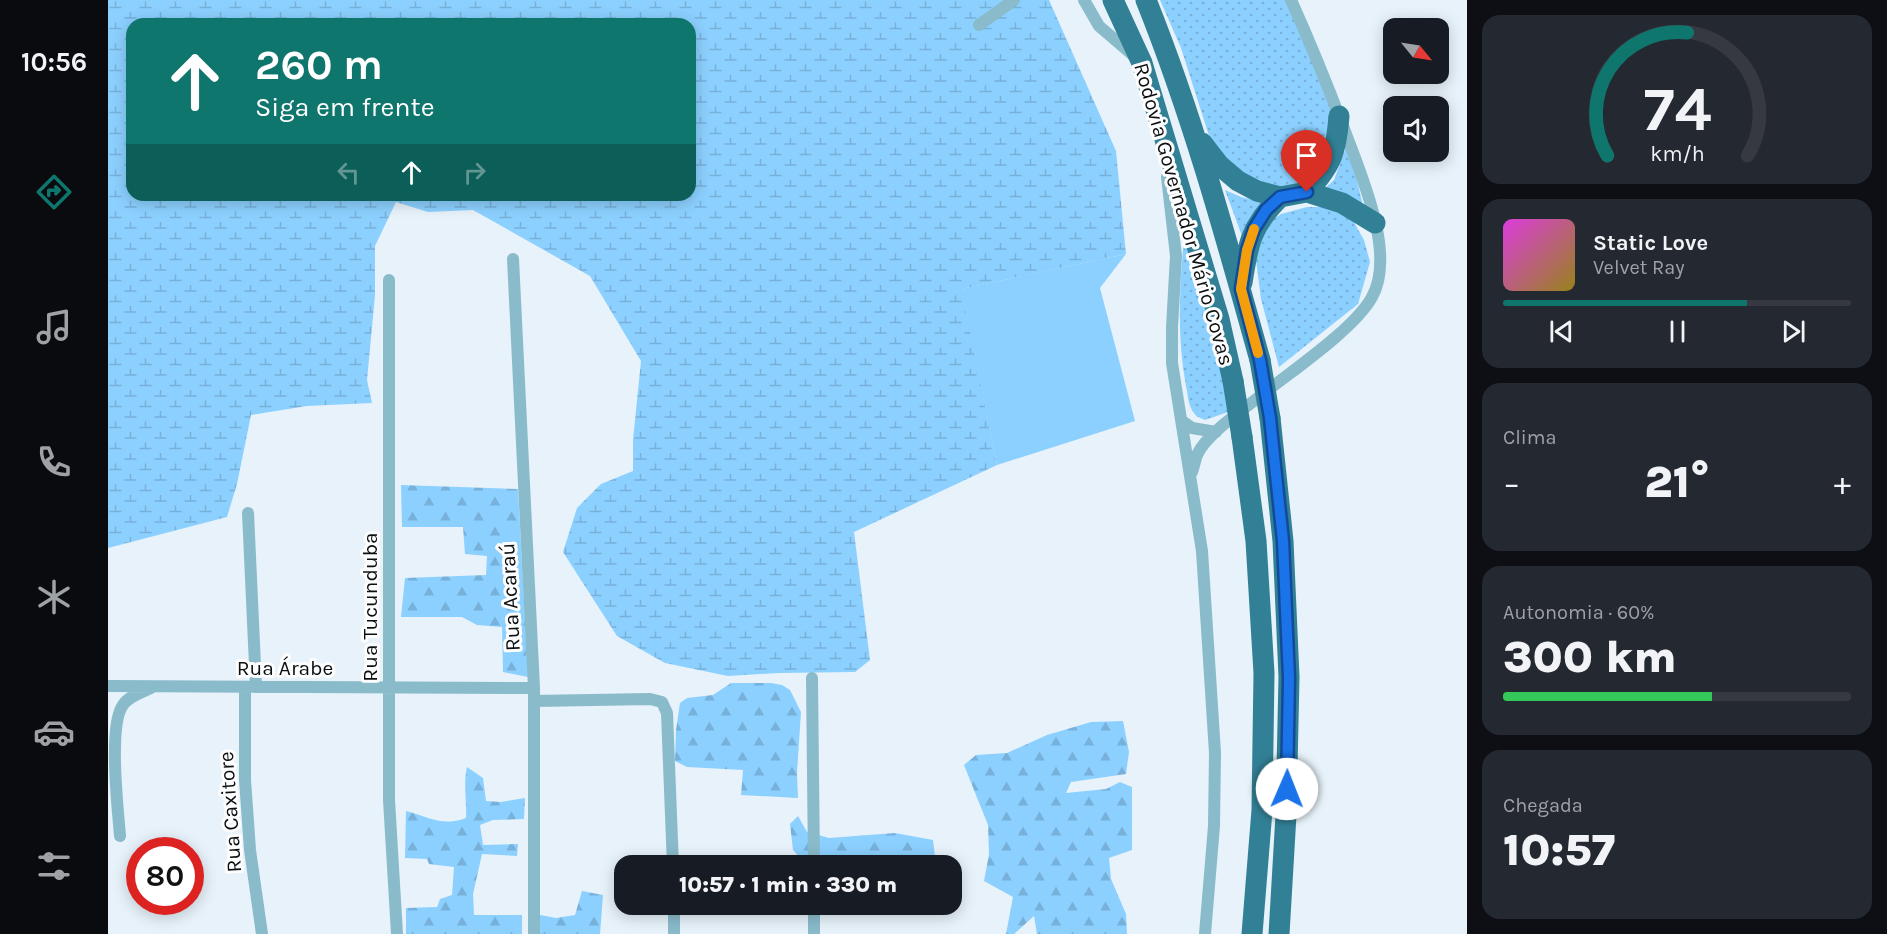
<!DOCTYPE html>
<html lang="pt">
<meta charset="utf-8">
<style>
body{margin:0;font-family:Karla,sans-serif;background:#242831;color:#f1f3f6;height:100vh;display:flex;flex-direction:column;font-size:22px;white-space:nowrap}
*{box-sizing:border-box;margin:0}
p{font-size:20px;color:#9ea1a6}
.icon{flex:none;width:33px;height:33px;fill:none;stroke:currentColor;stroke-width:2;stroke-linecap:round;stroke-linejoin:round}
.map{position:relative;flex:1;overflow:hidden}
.side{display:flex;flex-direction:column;gap:15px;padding:15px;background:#0d0f14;width:420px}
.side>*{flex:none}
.banner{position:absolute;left:18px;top:18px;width:570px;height:183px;border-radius:18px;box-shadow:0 3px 15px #0003;background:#0f766e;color:#fff;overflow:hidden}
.needle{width:39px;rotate:120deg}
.buttons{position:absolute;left:1275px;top:18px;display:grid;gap:12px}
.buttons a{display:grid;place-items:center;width:66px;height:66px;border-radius:12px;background:#171b24;box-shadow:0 3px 15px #0003;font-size:30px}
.speed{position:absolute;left:18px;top:837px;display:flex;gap:12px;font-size:30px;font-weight:700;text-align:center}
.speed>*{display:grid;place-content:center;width:78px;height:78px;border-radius:50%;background:#171b24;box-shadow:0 3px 15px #0003;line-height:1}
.speed .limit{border:9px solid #d22;background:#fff;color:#111}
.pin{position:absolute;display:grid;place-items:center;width:51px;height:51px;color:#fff;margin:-62px -26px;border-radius:50% 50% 50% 0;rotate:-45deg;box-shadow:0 0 6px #0007}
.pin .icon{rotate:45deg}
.me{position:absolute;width:66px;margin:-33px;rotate:1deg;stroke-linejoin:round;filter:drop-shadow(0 0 4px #0008)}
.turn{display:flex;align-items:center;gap:21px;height:126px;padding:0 30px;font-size:27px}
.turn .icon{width:78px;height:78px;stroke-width:2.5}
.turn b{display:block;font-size:42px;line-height:51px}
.lanes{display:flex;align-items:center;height:57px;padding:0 30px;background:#0003;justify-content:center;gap:30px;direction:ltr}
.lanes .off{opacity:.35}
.big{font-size:45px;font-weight:800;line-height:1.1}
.side .tile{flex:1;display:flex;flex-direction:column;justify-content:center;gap:9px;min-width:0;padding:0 21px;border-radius:18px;background:#242831}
.side .dial{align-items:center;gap:0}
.dial svg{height:156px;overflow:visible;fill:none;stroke:#363941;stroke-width:7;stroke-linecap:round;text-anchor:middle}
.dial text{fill:#f1f3f6;stroke:none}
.song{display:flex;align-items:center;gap:18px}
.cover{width:72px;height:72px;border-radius:9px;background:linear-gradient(135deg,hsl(300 70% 55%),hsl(50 70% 35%))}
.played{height:6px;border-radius:3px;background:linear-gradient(90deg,#0f766e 70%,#363941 70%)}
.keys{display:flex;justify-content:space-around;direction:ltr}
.heat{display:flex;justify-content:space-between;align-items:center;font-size:33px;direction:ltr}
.charge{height:9px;border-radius:4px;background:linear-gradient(90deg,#34c759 60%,#363941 0)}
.trip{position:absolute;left:506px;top:855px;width:348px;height:60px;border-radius:18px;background:#171b24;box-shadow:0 3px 15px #0003;font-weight:800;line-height:60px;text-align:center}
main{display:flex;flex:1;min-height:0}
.tab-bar{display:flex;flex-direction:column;width:108px;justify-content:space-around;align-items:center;background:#090b0e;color:#9ea1a6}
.tab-bar .icon{width:42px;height:42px}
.tab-bar .active{color:#0f766e}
.tab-bar b{font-size:27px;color:#f1f3f6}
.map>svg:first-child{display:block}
.grass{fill:url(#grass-dots)}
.forest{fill:url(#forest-firs)}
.wetland{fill:url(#wetland-marsh);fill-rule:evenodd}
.pitch{fill:#8cd0ff}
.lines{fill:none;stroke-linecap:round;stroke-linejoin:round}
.minor{stroke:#89bbcb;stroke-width:12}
.trunk{stroke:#328096;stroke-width:21}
.trunk-bridge{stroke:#328096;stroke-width:21}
.route-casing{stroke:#114b97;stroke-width:15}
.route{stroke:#1a73e8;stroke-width:10}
.slow{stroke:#f59e0b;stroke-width:10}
.labels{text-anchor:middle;stroke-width:6;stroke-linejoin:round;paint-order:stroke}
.street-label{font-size:21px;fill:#0b0f11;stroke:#fdfdfd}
</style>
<main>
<nav class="tab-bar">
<b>10:56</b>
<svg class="icon active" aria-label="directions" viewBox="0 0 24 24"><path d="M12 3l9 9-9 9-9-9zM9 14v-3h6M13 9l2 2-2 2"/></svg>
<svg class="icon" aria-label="music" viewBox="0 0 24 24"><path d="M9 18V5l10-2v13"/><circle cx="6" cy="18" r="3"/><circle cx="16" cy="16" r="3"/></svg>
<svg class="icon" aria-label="phone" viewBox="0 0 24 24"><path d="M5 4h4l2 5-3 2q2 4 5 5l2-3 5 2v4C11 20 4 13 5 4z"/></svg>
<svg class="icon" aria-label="climate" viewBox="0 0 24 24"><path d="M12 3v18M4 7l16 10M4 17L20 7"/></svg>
<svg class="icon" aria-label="car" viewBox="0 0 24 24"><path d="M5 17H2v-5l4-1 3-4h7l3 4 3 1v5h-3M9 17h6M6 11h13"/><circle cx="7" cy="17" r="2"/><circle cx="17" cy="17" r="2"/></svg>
<svg class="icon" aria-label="filters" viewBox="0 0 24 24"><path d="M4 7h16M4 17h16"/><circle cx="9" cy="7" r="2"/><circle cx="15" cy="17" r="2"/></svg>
</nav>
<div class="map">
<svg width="1359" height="934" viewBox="0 0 1359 934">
<defs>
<pattern id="grass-dots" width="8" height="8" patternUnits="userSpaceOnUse" patternTransform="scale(1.5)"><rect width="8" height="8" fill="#8cd0ff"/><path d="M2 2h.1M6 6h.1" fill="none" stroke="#77b1da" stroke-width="1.8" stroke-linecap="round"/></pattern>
<pattern id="forest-firs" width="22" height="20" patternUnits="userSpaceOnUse" patternTransform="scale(1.5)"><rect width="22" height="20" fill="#8cd0ff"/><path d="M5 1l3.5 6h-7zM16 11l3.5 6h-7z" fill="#77b1da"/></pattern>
<pattern id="wetland-marsh" width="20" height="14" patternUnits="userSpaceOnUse" patternTransform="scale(1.5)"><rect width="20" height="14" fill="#8cd0ff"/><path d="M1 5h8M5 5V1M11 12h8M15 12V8" fill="none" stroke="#77b1da"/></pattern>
</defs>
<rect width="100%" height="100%" fill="#e7f2fa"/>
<!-- grass -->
<path class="grass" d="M 1052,0 L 1185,0 L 1228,122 L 1205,175 L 1185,186 L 1161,188 L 1125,171 L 1103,142 L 1073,48 Z
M 1240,142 L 1255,206 L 1213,192 L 1226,180 Z
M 1117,190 L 1133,197 L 1153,202 L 1134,236 Z
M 1199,207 L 1224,207 L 1244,219 L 1256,240 L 1262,262 L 1250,304 L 1171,367 L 1153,299 L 1147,252 L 1157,225 L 1173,214 Z
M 1077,227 L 1102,312 L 1123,411 L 1097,420 C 1093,418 1088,417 1086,413 C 1080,406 1080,395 1078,386 C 1068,333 1072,280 1077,227 Z"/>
<!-- forest -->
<path class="forest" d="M 293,485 L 410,489 L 420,677 L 395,672 L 394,627 L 369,625 L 354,617 L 293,617 L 297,578 L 378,575 L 379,556 L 357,554 L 355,527 L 294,527 Z
M 623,683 L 663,683 L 674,685 L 682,690 L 693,712 L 689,773 L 690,798 L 633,795 L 635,770 L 579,767 L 567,761 L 568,730 L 572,703 L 579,698 L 605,695 Z
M 1015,721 L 1021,752 L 1018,774 L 963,782 L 958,793 L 998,789 L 1012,782 L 1024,787 L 1024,850 L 1001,858 L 1003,879 L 1018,914 L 1019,934 L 929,934 L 926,916 L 906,934 L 898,934 L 905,897 L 876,881 L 881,854 L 880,825 L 856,765 L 868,755 L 899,753 L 939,735 L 983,722 Z
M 359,767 L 375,778 L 378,801 L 393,802 L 417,798 L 416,819 L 385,820 L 372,825 L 375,845 L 410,844 L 409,856 L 374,854 L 365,894 L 366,915 L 414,915 L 414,934 L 298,934 L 298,908 L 329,907 L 332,899 L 344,895 L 346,867 L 321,864 L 319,859 L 297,858 L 298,811 C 322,817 333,827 358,818 C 359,801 355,784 359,767 Z
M 690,816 L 699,832 L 721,838 L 787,833 L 825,840 L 828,865 L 754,866 L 751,863 L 734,861 L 733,865 L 698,865 L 685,850 L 682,824 Z
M 474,891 L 495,895 L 492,934 L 426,934 L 432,915 L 448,918 L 467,915 Z"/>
<!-- wetland -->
<path class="wetland" d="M 0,0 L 941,0 L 1008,151 L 1018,254 L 854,289 L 889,465 L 746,532 L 762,660 L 747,672 L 670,673 L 620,676 L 557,663 L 509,636 L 455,552 L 469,508 L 493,484 L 525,471 L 525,440 L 533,361 L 482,276 L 365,210 L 320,212 L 288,202 L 267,246 L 267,295 L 259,380 L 264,403 L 199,406 L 143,415 L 129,484 L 119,517 L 0,548 ZM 24,24 L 582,24 L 582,195 L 24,195 Z"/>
<!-- pitch -->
<path class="pitch" d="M 1018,254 L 992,288 L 1027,421 L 889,465 L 853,289 Z"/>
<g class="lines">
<!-- minor -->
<path class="minor" d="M 976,0 L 991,26 L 1026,56
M 871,25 L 906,0
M 1059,177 L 1068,256 L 1064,327 L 1064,363 L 1094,551 L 1107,753 L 1106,826 L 1097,934
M 405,259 L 426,688 L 426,934
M 281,280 L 281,800 L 289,934
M 1074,421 L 1084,428 L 1108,432
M 1084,472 C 1086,467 1087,460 1089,455 C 1099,433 1140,406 1159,391 C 1188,368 1248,327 1264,297 C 1289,253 1251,170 1235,126 C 1219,84 1202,42 1183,0
M 140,513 L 148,687
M 704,678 L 706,866
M 0,686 L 426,688
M 137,687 L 137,780 L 142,850 L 154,934
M 426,701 L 542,699 L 554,702 L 559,713 L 565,866
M 12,836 C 10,810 0,725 15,705 C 21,696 33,693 43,688
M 566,904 L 566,934
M 706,904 L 706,934"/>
<!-- trunk -->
<path class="trunk" d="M 1005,0 L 1034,63 L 1111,319 L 1125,381
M 1038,0 C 1085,117 1118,238 1152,360
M 1094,143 L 1111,165 L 1130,181 L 1149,191 L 1172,197 L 1199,192 L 1234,203 L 1267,223
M 1199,192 C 1224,164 1228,153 1231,116
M 1134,283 C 1140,243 1143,226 1172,197
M 1162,418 L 1175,541 L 1181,677 L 1178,815 L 1171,934
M 1134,437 L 1148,541 L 1156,673 L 1154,810 L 1144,934"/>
<!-- trunk-bridge -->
<path class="trunk-bridge" d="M 1152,360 L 1162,418
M 1125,381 L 1134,437"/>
</g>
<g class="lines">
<!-- route casing -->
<g class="route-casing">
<path id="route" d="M 1179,789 L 1181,678 L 1175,541 L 1162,418 L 1152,360 L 1133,289 L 1139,250 L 1146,229 L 1158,210 L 1172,197 L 1199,192"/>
</g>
<!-- route -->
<use href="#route" class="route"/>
<!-- slow -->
<path class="slow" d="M 1146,229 L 1139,250 L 1133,289 L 1150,353"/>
</g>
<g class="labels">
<!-- street labels -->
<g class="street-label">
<text transform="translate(1076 214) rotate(74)" y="7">Rodovia Governador Mário Covas</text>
<text transform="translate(402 597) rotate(-93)" y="7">Rua Acaraú</text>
<text transform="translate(262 607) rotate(-90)" y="7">Rua Tucunduba</text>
<text x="177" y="675">Rua Árabe</text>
<text transform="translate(122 812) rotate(-94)" y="7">Rua Caxitore</text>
</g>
</g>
</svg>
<div class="buttons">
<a><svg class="needle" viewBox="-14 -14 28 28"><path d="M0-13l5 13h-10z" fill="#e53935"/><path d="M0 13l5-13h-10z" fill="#9ea1a6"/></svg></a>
<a><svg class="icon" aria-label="sound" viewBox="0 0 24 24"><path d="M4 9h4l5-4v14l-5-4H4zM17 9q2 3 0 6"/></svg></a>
</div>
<div class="speed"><div class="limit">80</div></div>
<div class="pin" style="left:1199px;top:192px;background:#d93025"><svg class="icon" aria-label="arrive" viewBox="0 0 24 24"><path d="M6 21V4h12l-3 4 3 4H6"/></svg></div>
<svg class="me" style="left:1179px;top:789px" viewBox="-20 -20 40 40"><circle r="19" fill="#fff"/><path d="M0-13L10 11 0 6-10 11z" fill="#1a73e8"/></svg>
<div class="trip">10:57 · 1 min · 330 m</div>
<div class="banner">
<div class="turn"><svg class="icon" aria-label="ahead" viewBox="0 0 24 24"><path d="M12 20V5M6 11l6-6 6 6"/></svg><div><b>260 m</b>Siga em frente</div></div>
<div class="lanes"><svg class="icon off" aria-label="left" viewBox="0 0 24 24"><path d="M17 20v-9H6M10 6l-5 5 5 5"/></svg><svg class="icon" aria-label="ahead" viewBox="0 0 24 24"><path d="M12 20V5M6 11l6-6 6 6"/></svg><svg class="icon off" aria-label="right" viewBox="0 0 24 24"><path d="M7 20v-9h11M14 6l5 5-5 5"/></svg></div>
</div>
</div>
<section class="side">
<div class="tile dial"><svg viewBox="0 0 100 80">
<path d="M14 69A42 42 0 1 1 86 69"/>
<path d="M14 69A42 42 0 0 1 55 6" stroke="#0f766e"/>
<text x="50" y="56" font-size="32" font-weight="700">74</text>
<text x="50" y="72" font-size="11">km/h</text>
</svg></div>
<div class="tile">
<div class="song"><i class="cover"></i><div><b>Static Love</b><p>Velvet Ray</p></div></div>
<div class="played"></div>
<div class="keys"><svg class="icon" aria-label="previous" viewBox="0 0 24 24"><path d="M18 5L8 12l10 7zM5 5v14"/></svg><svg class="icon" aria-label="pause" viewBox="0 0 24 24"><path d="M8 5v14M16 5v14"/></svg><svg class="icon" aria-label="next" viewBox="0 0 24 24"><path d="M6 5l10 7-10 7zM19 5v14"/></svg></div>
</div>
<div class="tile"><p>Clima</p>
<div class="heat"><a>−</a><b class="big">21°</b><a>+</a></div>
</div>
<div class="tile"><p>Autonomia · 60%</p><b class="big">300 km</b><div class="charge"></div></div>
<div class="tile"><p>Chegada</p><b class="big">10:57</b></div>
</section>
</main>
